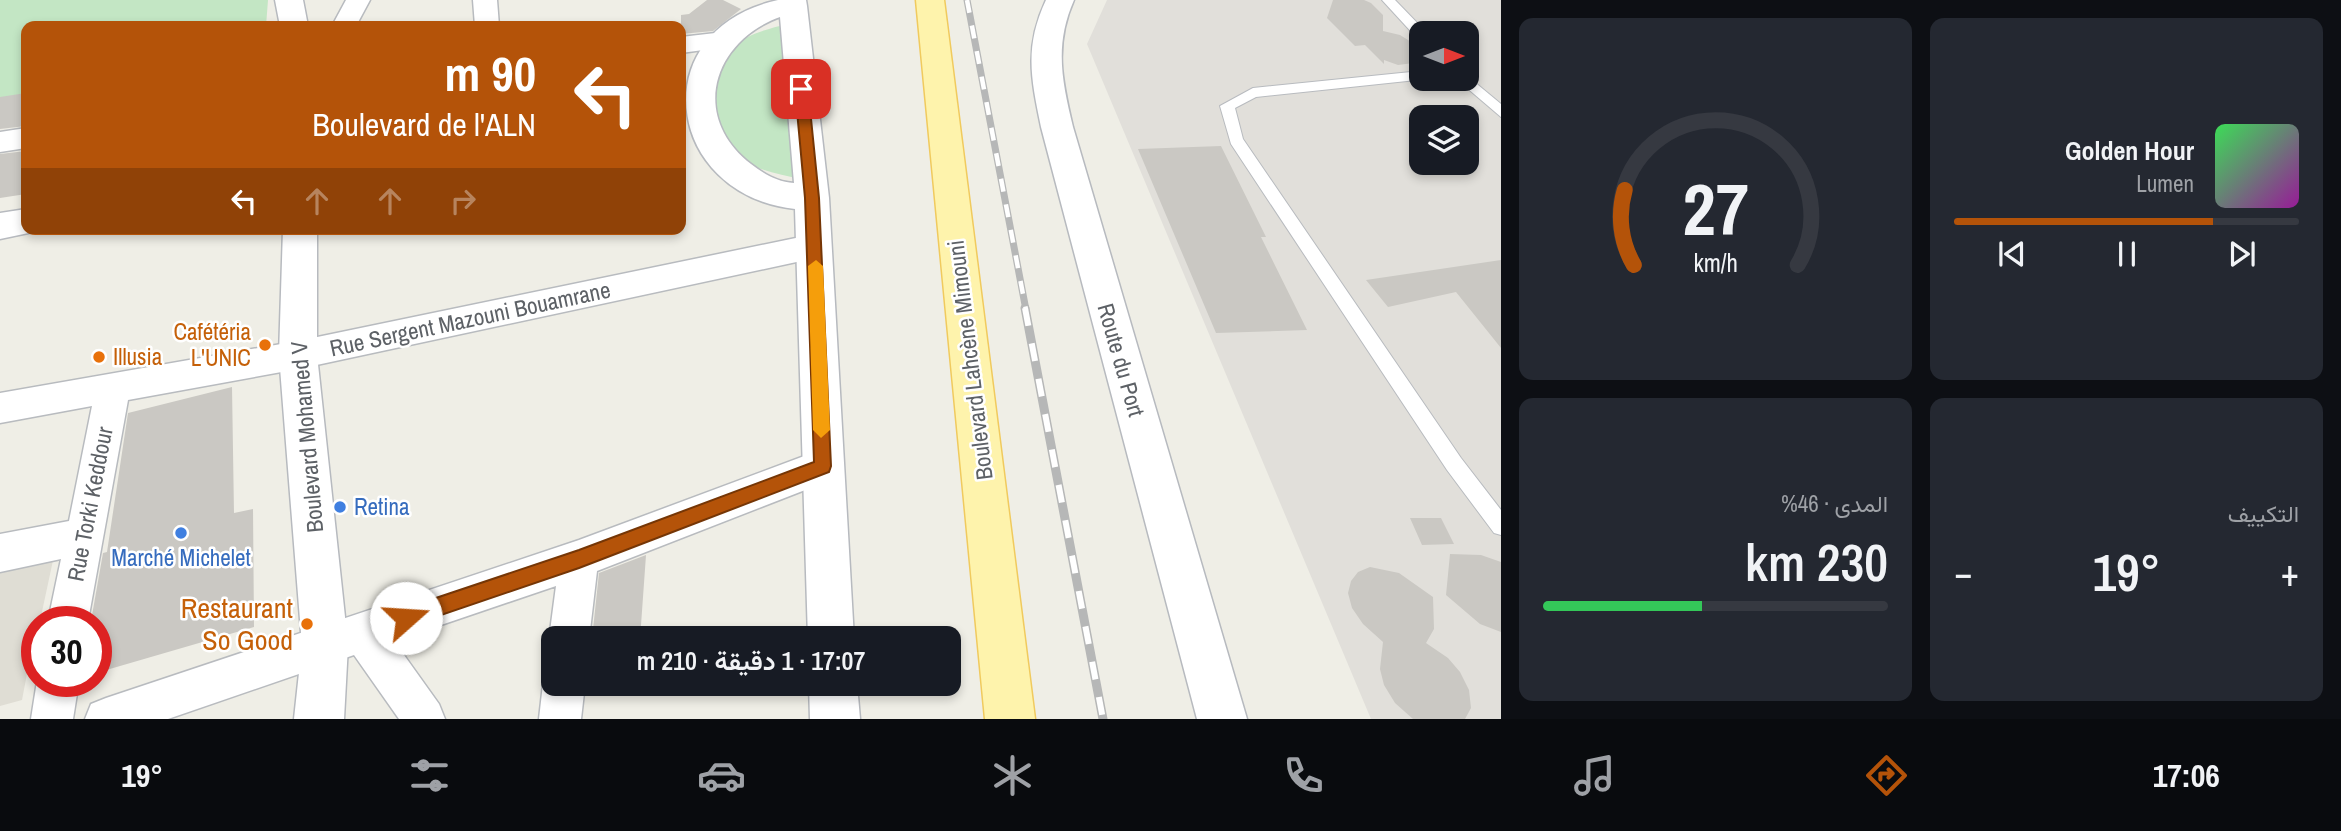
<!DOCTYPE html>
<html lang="ar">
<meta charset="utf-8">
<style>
body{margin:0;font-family:"Archivo Narrow",Vazirmatn,sans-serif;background:#242831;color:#f1f3f6;direction:rtl;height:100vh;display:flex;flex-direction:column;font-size:26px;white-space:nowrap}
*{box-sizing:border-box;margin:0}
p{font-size:23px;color:#9ea1a6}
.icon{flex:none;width:38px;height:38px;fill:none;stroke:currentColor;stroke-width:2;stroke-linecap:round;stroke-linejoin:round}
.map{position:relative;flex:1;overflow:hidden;direction:ltr}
.drawer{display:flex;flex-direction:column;gap:18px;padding:18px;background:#0d0f14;width:840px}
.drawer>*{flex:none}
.hud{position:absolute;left:21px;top:21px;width:665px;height:214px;border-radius:14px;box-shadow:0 4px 10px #0003;direction:rtl;background:#b45309;color:#fff;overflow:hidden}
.needle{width:46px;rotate:90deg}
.buttons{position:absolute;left:1409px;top:21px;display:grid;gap:14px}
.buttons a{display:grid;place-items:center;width:70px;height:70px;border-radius:14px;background:#171b24;box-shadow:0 4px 10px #0003;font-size:35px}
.speed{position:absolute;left:21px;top:606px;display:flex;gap:14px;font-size:35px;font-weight:700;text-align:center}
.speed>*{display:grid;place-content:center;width:91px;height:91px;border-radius:50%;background:#171b24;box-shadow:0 4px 10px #0003;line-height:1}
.speed .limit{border:10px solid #d22;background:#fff;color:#111}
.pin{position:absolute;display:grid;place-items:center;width:60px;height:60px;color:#fff;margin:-30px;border-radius:14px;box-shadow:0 4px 10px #0006}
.me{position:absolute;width:77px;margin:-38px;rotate:71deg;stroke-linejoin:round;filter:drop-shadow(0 0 5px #0008)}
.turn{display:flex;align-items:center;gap:24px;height:147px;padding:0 35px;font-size:32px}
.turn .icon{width:91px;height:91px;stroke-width:2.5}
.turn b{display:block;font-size:49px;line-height:60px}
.lanes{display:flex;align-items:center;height:66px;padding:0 35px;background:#0003;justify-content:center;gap:35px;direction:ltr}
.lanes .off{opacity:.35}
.big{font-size:52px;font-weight:600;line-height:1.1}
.drawer .card{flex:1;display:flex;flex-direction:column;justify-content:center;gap:10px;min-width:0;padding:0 24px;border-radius:14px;background:#242831}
.drawer .dial{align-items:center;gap:0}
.dial svg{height:182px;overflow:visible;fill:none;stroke:#363941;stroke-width:7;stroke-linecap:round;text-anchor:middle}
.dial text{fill:#f1f3f6;stroke:none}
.song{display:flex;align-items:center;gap:21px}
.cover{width:84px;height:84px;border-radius:10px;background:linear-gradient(135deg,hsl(130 70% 55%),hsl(300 70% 35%))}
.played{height:7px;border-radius:4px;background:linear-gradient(90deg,#b45309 75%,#363941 75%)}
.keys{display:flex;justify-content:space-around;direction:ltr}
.heat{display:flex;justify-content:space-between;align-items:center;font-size:38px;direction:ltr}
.charge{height:10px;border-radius:5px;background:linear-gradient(90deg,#34c759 46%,#363941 0)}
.drawer .tiles{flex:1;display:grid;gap:18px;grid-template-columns:repeat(2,1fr)}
.trip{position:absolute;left:541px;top:626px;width:420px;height:70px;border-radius:14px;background:#171b24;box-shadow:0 4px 10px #0003;font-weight:600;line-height:70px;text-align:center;direction:rtl}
.tab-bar{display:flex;height:112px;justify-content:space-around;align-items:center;background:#090b0e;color:#9ea1a6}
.tab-bar .icon{width:49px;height:49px}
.tab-bar .selected{color:#b45309}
.tab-bar b{font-size:32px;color:#f1f3f6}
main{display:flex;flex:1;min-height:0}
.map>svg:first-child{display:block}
.industrial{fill:#e1dfda;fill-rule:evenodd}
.education{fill:#dfddd4}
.green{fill:#c3e6c4}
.building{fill:#cac8c3}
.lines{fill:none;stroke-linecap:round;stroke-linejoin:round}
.lane-casing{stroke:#b8bbbf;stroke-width:2}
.street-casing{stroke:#b8bbbf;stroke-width:3}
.secondary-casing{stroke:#b7babf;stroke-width:3}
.primary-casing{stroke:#f0ca5e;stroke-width:3}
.lane{fill:#fff;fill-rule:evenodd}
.street{fill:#fff;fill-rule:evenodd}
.secondary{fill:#fff;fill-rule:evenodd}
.primary{fill:#fef3ac;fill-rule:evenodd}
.rail-far1-casing{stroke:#b6b7b7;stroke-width:7}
.rail-casing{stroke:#b6b7b7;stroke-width:9}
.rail-far1{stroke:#fff;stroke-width:4.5;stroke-dasharray:13;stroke-linecap:butt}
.rail{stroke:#fff;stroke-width:6;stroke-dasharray:18;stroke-linecap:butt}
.route{fill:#b45309;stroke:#753606;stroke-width:2}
.slow{fill:#f59e0b}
.food-dot{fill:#e8710a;stroke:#fff;stroke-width:2.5}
.shop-dot{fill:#3f7fe0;stroke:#fff;stroke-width:2.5}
.labels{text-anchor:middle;stroke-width:5;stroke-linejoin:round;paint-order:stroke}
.street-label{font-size:23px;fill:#5d6166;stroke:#fff}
.food-label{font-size:23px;fill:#c56008;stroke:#fff;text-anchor:end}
.shop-label{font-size:23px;fill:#366cbe;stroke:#fff;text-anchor:start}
.near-food-label{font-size:28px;fill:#c56008;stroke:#fff;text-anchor:end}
</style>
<main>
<section class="drawer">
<div class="tiles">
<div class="card">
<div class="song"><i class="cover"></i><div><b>Golden Hour</b><p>Lumen</p></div></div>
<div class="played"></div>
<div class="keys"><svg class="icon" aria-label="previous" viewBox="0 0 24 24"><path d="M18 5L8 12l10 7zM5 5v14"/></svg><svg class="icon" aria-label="pause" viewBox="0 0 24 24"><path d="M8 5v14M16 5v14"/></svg><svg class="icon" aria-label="next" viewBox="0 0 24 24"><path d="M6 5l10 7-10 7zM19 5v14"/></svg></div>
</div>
<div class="card dial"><svg viewBox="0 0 100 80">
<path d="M14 69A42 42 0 1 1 86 69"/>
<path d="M14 69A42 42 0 0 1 10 36" stroke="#b45309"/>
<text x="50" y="56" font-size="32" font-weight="700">27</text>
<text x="50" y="72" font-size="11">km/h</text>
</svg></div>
<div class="card"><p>التكييف</p>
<div class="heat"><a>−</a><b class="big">19°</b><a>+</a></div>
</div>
<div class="card"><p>المدى · 46%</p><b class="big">230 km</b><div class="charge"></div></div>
</div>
</section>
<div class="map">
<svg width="1501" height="719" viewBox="0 0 1501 719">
<rect width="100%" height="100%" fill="#efeee6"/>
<!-- industrial -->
<path class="industrial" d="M 1107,0 L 1501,0 L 1501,719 L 1371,719 L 1087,44 ZM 1421,33 L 1466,33 L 1466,79 L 1421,79 ZM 1421,117 L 1466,117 L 1466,163 L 1421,163 Z"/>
<!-- education -->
<path class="education" d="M 55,551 L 40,621 L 37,621 L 22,700 L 0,706 L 0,562 Z"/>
<!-- green -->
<path class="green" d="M 0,0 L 268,0 L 266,26 L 26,26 L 26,96 L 0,100 Z
M 787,24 L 801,180 C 786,175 768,173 754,166 C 714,144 697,80 733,47 C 747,34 768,29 787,24 Z"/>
<!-- building -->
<path class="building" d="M 707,0 L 723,0 L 741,9 L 713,31 L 681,34 L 681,15 L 689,14 Z
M 1333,0 L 1364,0 L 1371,3 L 1383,15 L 1383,31 L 1400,35 L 1416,45 L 1421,51 L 1421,62 L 1398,65 L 1384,60 L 1384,64 L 1365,45 L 1355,46 L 1327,18 Z
M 26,93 L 26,126 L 0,129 L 0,97 Z
M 1221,146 L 1266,237 L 1261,237 L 1307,330 L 1216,333 L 1138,149 Z
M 26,151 L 26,194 L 0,198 L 0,154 Z
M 1501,260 L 1501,348 L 1456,292 L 1388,307 L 1366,280 Z
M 232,387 L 234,513 L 253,509 L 254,627 L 96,673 L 96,621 L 91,621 L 103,553 L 107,552 L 128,413 Z
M 1410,518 L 1441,518 L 1454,544 L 1422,545 Z
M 1450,554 L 1481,555 L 1501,562 L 1501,632 L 1480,624 L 1446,595 Z
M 646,555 L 640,639 L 592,639 L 599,573 Z
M 1370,567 L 1399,573 L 1433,597 L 1434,629 L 1426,643 L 1448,658 L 1460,672 L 1469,690 L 1471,708 L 1465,719 L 1413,719 L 1395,703 L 1384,685 L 1380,669 L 1383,642 L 1363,624 L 1352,608 L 1348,593 L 1351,581 L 1358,572 Z"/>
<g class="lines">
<!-- lane casing -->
<g class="lane-casing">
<path id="lane" d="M 1382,0 L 1395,0 L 1427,33 L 1421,33 L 1421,38 L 1416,37 Z
M 1421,71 L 1421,79 L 1426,79 L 1256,97 L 1235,108 L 1243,139 L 1461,458 L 1501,510 L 1501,535 L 1494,533 L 1447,470 L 1231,144 L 1220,106 L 1253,88 Z
M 1466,75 L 1501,104 L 1501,117 L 1460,82 L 1458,79 L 1466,79 Z"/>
</g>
<!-- street casing -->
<g class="street-casing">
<path id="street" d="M 346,0 L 370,0 L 356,26 L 332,26 Z
M 473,0 L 497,0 L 499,26 L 475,26 Z
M 724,32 L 733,34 L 737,40 L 733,46 L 681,53 L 681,37 Z
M 26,128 L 26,148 L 0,152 L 0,132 Z
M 815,234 L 826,238 L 830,246 L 826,254 L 815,258 L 298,369 L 128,400 L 88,621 L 48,621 L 61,559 L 0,572 L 0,534 L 69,521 L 92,406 L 0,423 L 0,393 L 298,341 Z
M 823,449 L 836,454 L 841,466 L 836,478 L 597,571 L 589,639 L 553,639 L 553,649 L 549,639 L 556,586 L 394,641 L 439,704 L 445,719 L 399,719 L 354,655 L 168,719 L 85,719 L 91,704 L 106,698 L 579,540 Z
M 553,668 L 553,684 L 585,684 L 581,719 L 539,719 L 543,684 Z
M 37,681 L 79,681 L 73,719 L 31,719 Z"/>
</g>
<!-- secondary casing -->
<g class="secondary-casing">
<path id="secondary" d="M 275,0 L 303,0 L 308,26 L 280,26 Z
M 778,0 L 806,0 L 807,6 L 829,198 L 854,639 L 808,639 L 795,209 C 665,195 642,30 778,0 ZM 780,17 L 794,183 C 777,182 764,174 751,164 C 690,117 712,42 780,17 Z
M 1046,0 L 1074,0 C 1054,45 1062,81 1073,127 L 1247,719 L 1197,719 L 1041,127 C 1031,78 1024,47 1046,0 Z
M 26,209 L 26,229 L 38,231 L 0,239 L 0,213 Z
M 283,229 L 317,229 L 317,355 L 348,645 L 344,719 L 294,719 L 302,645 L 279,355 Z
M 809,684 L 857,684 L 860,719 L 810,719 Z"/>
</g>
<!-- primary casing -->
<g class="primary-casing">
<path id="primary" d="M 916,0 L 944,0 L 1035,719 L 985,719 Z"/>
</g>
<!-- lane -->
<use href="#lane" class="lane"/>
<!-- street -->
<use href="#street" class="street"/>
<!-- secondary -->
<use href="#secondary" class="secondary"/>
<!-- primary -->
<use href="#primary" class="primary"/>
<!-- rail-far1 casing -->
<g class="rail-far1-casing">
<path id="rail-far1" d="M 967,0 L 1026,310"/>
</g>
<!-- rail casing -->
<g class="rail-casing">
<path id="rail" d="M 1025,308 L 1103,719"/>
</g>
<!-- rail-far1 -->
<use href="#rail-far1" class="rail-far1"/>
<!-- rail -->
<use href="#rail" class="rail"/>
</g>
<!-- route -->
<path class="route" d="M 801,84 L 808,89 L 819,198 L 831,466 L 829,472 L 579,568 L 406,627 L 399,624 L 396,618 L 399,611 L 406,608 L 579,550 L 814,462 L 805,198 L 795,89 Z"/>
<!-- slow -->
<path class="slow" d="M 816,260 L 823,266 L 830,430 L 821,438 L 813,430 L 808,266 Z"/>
<!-- markers -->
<g class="food-dot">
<circle cx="265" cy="345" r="7"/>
<circle cx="99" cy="357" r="7"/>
<circle cx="307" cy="624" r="7"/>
</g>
<g class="shop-dot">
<circle cx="340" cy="507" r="7"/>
<circle cx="181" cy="533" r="7"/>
</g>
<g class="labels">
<!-- street labels -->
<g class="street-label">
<text transform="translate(470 319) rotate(-12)" y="8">Rue Sergent Mazouni Bouamrane</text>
<text transform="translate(970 360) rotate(-97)" y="8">Boulevard Lahcène Mimouni</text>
<text transform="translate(1121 360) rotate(74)" y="8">Route du Port</text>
<text transform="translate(307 437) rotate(-95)" y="8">Boulevard Mohamed V</text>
<text transform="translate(90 504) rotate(-79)" y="8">Rue Torki Keddour</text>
</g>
<!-- food labels -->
<g class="food-label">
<text x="251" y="340">Cafétéria<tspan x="251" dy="26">L'UNIC</tspan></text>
<text x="113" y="365" text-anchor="start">Illusia</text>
</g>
<!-- shop labels -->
<g class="shop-label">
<text x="354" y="515">Retina</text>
<text x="181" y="566" text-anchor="middle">Marché Michelet</text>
</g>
<!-- near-food labels -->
<g class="near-food-label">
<text x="293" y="618">Restaurant<tspan x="293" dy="32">So Good</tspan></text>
</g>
</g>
</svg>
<div class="buttons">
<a><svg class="needle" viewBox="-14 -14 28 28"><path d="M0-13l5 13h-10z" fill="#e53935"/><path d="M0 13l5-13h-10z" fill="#9ea1a6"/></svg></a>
<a><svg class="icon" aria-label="layers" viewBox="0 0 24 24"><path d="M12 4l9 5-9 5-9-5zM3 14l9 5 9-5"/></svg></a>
</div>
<div class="speed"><div class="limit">30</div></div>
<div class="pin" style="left:801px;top:89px;background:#d93025"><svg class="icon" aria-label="arrive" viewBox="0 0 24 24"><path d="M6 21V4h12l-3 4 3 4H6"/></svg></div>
<svg class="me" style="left:406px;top:618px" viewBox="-20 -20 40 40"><circle r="19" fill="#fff"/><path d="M0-13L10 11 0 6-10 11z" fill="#b45309"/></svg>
<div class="trip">17:07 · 1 دقيقة · 210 m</div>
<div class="hud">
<div class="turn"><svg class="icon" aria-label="left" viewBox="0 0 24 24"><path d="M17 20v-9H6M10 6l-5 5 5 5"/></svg><div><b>90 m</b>Boulevard de l'ALN</div></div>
<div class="lanes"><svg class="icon" aria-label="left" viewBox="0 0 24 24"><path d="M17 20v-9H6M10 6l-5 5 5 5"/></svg><svg class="icon off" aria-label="ahead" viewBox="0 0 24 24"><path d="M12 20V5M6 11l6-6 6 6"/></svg><svg class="icon off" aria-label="ahead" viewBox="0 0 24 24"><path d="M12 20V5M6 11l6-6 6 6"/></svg><svg class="icon off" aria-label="right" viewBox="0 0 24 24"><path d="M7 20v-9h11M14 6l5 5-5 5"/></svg></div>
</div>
</div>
</main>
<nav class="tab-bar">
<b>17:06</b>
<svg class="icon selected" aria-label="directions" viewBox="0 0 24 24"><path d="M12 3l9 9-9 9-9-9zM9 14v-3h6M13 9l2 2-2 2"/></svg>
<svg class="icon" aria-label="music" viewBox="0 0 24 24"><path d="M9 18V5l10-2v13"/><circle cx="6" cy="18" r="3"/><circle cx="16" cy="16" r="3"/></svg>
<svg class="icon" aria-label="phone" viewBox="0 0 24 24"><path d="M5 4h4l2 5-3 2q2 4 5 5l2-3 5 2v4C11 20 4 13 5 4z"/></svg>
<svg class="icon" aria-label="climate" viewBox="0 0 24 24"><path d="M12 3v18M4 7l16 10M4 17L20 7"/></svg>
<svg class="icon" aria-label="car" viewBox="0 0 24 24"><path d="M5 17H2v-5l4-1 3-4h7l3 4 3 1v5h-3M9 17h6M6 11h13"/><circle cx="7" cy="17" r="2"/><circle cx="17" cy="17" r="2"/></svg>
<svg class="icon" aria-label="filters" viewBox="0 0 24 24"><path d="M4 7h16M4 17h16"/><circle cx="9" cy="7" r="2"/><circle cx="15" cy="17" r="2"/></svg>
<b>19°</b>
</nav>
